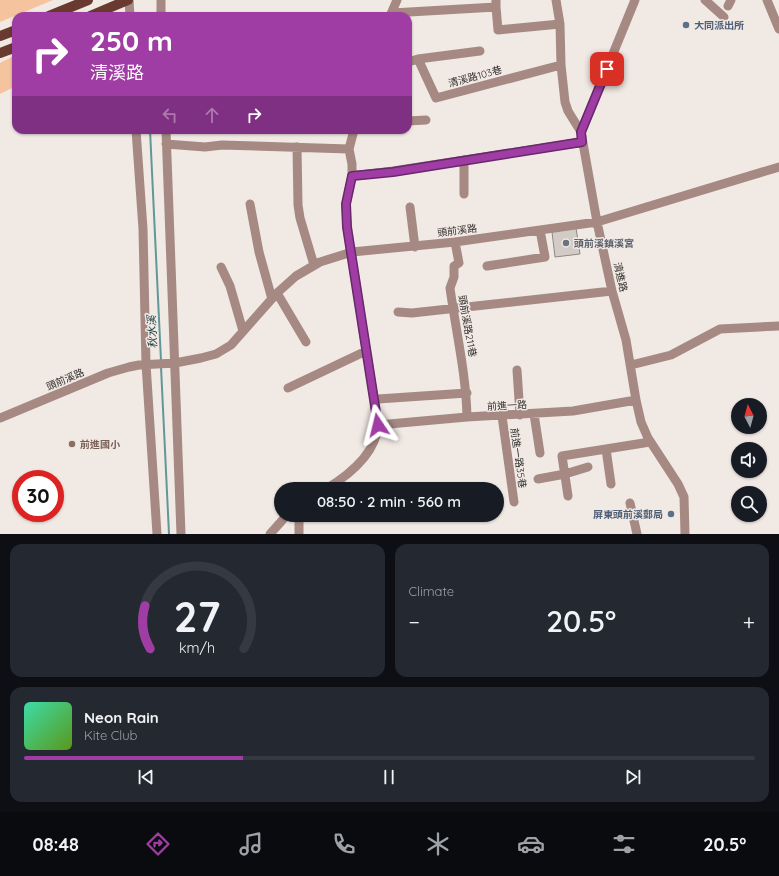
<!DOCTYPE html>
<meta charset="utf-8">
<style>
body{margin:0;font-family:Quicksand,"Noto Sans TC",sans-serif;background:#242831;color:#f1f3f6;height:100vh;display:flex;flex-direction:column;font-size:15px;white-space:nowrap}
*{box-sizing:border-box;margin:0}
p{font-size:13px;color:#9ea1a6}
.icon{flex:none;width:22px;height:22px;fill:none;stroke:currentColor;stroke-width:2;stroke-linecap:round;stroke-linejoin:round}
.map{position:relative;height:534px;overflow:hidden}
.drawer{display:flex;flex-direction:column;gap:10px;padding:10px;background:#0d0f14;flex:1}
.drawer>*{flex:none}
.top-card{position:absolute;left:12px;top:12px;width:400px;height:122px;border-radius:12px;box-shadow:0 1px 3px #0004;background:#a03da4;color:#fff;overflow:hidden}
.needle{width:26px;rotate:354deg}
.fabs{position:absolute;left:731px;top:398px;display:grid;gap:8px}
.fabs a{display:grid;place-items:center;width:36px;height:36px;border-radius:50%;background:#171b24;box-shadow:0 1px 3px #0004;font-size:20px}
.speed{position:absolute;left:12px;top:470px;display:flex;gap:8px;font-size:20px;font-weight:700;text-align:center}
.speed>*{display:grid;place-content:center;width:52px;height:52px;border-radius:50%;background:#171b24;box-shadow:0 1px 3px #0004;line-height:1}
.speed .limit{border:6px solid #d22;background:#fff;color:#111}
.pin{position:absolute;display:grid;place-items:center;width:34px;height:34px;color:#fff;margin:-17px;border-radius:8px;box-shadow:0 2px 6px #0006}
.me{position:absolute;width:44px;margin:-22px;rotate:350deg;stroke-linejoin:round;filter:drop-shadow(0 0 3px #0008)}
.turn{display:flex;align-items:center;gap:14px;height:84px;padding:0 12px;font-size:18px}
.turn .icon{width:52px;height:52px;stroke-width:2.5}
.turn b{display:block;font-size:28px;line-height:34px}
.lanes{display:flex;align-items:center;height:38px;padding:0 12px;background:#0003;justify-content:center;gap:20px;direction:ltr}
.lanes .off{opacity:.35}
.big{font-size:30px;font-weight:600;line-height:1.1}
.drawer .card{flex:1;display:flex;flex-direction:column;justify-content:center;gap:6px;min-width:0;padding:0 14px;border-radius:12px;background:#242831}
.drawer .dial{align-items:center;gap:0}
.dial svg{height:104px;overflow:visible;fill:none;stroke:#363941;stroke-width:7;stroke-linecap:round;text-anchor:middle}
.dial text{fill:#f1f3f6;stroke:none}
.song{display:flex;align-items:center;gap:12px}
.cover{width:48px;height:48px;border-radius:6px;background:linear-gradient(135deg,hsl(160 70% 55%),hsl(90 70% 35%))}
.played{height:4px;border-radius:2px;background:linear-gradient(90deg,#a03da4 30%,#363941 30%)}
.keys{display:flex;justify-content:space-around;direction:ltr}
.heat{display:flex;justify-content:space-between;align-items:center;font-size:22px;direction:ltr}
.drawer .tiles{flex:1;display:grid;gap:10px;grid-template-columns:1fr 1fr}
.card:last-child{grid-column:span 2}
.trip{position:absolute;left:274px;top:482px;width:230px;height:40px;border-radius:20px;background:#171b24;box-shadow:0 1px 3px #0004;font-weight:600;line-height:40px;text-align:center}
.tab-bar{display:flex;height:64px;justify-content:space-around;align-items:center;background:#090b0e;color:#9ea1a6}
.tab-bar .icon{width:28px;height:28px}
.tab-bar .current{color:#a03da4}
.tab-bar b{font-size:18px;color:#f1f3f6}
.map>svg:first-child{display:block}
.green{fill:#f5c49f}
.lines{fill:none;stroke-linecap:round;stroke-linejoin:round}
.stream{stroke:#609898;stroke-width:2}
.building{fill:#d3ccc6;stroke:#8e8883}
.minor{stroke:#a68983;stroke-width:9}
.major{stroke:#683a30;stroke-width:10}
.route-casing{stroke:#68286b;stroke-width:10}
.route{stroke:#a03da4;stroke-width:7}
.service-dot{fill:#5c6f8a;stroke:#f1e9e4;stroke-width:1.5}
.worship-dot{fill:#6b7280;stroke:#f1e9e4;stroke-width:1.5}
.education-dot{fill:#8d6e63;stroke:#f1e9e4;stroke-width:1.5}
.labels{text-anchor:middle;stroke-width:3;stroke-linejoin:round;paint-order:stroke}
.service-label{font-size:10px;font-weight:bold;fill:#4e5e75;stroke:#f1e9e4;text-anchor:start}
.street-label{font-size:10px;fill:#312e2c;stroke:#f1e9e4}
.worship-label{font-size:10px;font-weight:bold;fill:#5b616d;stroke:#f1e9e4;text-anchor:start}
.education-label{font-size:10px;font-weight:bold;fill:#785e54;stroke:#f1e9e4;text-anchor:start}
.water-label{font-size:11px;font-style:italic;fill:#143b3c;stroke:#f1e9e4}
</style>
<div class="map">
<svg width="779" height="534" viewBox="0 0 779 534">
<rect width="100%" height="100%" fill="#f1e9e4"/>
<!-- green -->
<path class="green" d="M 0,0 L 53,0 L 0,22 Z
M 16,55 L 16,86 L 0,94 L 0,63 Z"/>
<g class="lines">
<!-- stream -->
<path class="stream" d="M 145,15 L 145,16
M 150,130 L 161,361
M 161,367 L 169,534"/>
</g>
<!-- building -->
<path class="building" d="M 576,228 L 580,254 L 555,257 L 552,232 Z"/>
<g class="lines">
<!-- minor -->
<path class="minor" d="M 129,0 L 130,16
M 161,0 L 161,16
M 556,0 L 560,24 L 561,65 L 565,102 L 568,111 L 581,132
M 635,0 L 581,132 L 597,222 L 612,291 L 626,340 L 636,400 L 641,422 L 648,438 L 678,484 L 684,497 L 685,534
M 705,0 L 724,17
M 767,0 L 779,29
M 728,6 L 731,0
M 496,7 L 498,30 L 560,24
M 392,13 L 496,7 L 496,0
M 390,16 L 397,0
M 418,59 L 436,98 L 561,65
M 408,62 L 418,59 L 480,51
M 408,121 L 426,120
M 136,130 L 143,229 L 146,364 L 157,534
M 166,130 L 181,534
M 166,144 L 205,147 L 222,145 L 349,149
M 297,147 L 298,205 L 300,218 L 314,265
M 352,176 L 393,171 L 582,142
M 464,194 L 464,160
M 250,204 L 259,252 L 272,299
M 410,207 L 415,247
M 455,242 L 459,263 L 454,266 L 454,277 L 450,288 C 456,332 466,373 467,417
M 487,266 L 545,257 L 540,230
M 221,267 L 230,286 L 243,331
M 277,293 L 306,342
M 398,312 L 412,313 L 612,291
M 631,365 L 671,355 L 720,329 L 779,326
M 517,370 L 520,415
M 288,388 L 366,351
M 378,399 L 467,393
M 534,414 L 540,453
M 502,416 L 514,502
M 0,418 L 108,373 L 129,367 L 139,365 L 175,363 L 201,358 L 216,354 L 231,345 L 277,293 L 296,276 L 320,262 L 352,252 L 455,242 L 597,222 L 779,167
M 378,425 L 467,417 L 573,411 L 636,400
M 606,449 L 611,484
M 538,479 L 565,474 L 588,467
M 326,489 C 349,475 376,454 378,425 L 347,227 L 346,204 L 352,176 L 352,164 L 349,149 L 354,130
M 568,496 L 562,456 L 650,442
M 630,503 L 637,534
M 270,534 L 287,515
M 299,534 L 299,515"/>
<!-- major -->
<path class="major" d="M 49,16 L 88,0
M 90,16 L 128,0
M 0,36 L 16,30
M 0,53 L 16,47"/>
</g>
<g class="lines">
<!-- route casing -->
<g class="route-casing">
<path id="route" d="M 378,425 L 347,227 L 346,204 L 352,176 L 393,172 L 582,142 L 581,132 L 607,69"/>
</g>
<!-- route -->
<use href="#route" class="route"/>
</g>
<!-- markers -->
<g class="service-dot">
<circle cx="686" cy="25" r="4"/>
<circle cx="671" cy="514" r="4"/>
</g>
<circle class="worship-dot" cx="566" cy="243" r="4"/>
<circle class="education-dot" cx="72" cy="444" r="4"/>
<g class="labels">
<!-- service labels -->
<g class="service-label">
<text x="694" y="29">大同派出所</text>
<text x="663" y="518" text-anchor="end">屏東頭前溪郵局</text>
</g>
<!-- street labels -->
<g class="street-label">
<text transform="translate(475 76) rotate(-15)" y="4">清溪路103巷</text>
<text transform="translate(457 230) rotate(-7)" y="4">頭前溪路</text>
<text transform="translate(621 277) rotate(77)" y="4">清進路</text>
<text transform="translate(468 326) rotate(80)" y="4">頭前溪路211巷</text>
<text transform="translate(65 379) rotate(-23)" y="4">頭前溪路</text>
<text transform="translate(507 405) rotate(-3)" y="4">前進一路</text>
<text transform="translate(519 458) rotate(82)" y="4">前進一路35巷</text>
</g>
<!-- worship labels -->
<g class="worship-label">
<text x="574" y="247">頭前溪鎮溪宮</text>
</g>
<!-- education labels -->
<g class="education-label">
<text x="80" y="448">前進國小</text>
</g>
<!-- water labels -->
<g class="water-label">
<text transform="translate(152 332) rotate(-93)" y="4">秋水溪</text>
</g>
</g>
</svg>
<div class="fabs">
<a><svg class="needle" viewBox="-14 -14 28 28"><path d="M0-13l5 13h-10z" fill="#e53935"/><path d="M0 13l5-13h-10z" fill="#9ea1a6"/></svg></a>
<a><svg class="icon" aria-label="sound" viewBox="0 0 24 24"><path d="M4 9h4l5-4v14l-5-4H4zM17 9q2 3 0 6"/></svg></a>
<a><svg class="icon" aria-label="search" viewBox="0 0 24 24"><circle cx="10" cy="10" r="6"/><path d="M15 15l6 6"/></svg></a>
</div>
<div class="speed"><div class="limit">30</div></div>
<div class="pin" style="left:607px;top:69px;background:#d93025"><svg class="icon" aria-label="arrive" viewBox="0 0 24 24"><path d="M6 21V4h12l-3 4 3 4H6"/></svg></div>
<svg class="me" style="left:378px;top:425px" viewBox="-20 -20 40 40"><path d="M0-17L14 15 0 8-14 15z" fill="#a03da4" stroke="#fff" stroke-width="4"/></svg>
<div class="trip">08:50 · 2 min · 560 m</div>
<div class="top-card">
<div class="turn"><svg class="icon" aria-label="right" viewBox="0 0 24 24"><path d="M7 20v-9h11M14 6l5 5-5 5"/></svg><div><b>250 m</b>清溪路</div></div>
<div class="lanes"><svg class="icon off" aria-label="left" viewBox="0 0 24 24"><path d="M17 20v-9H6M10 6l-5 5 5 5"/></svg><svg class="icon off" aria-label="ahead" viewBox="0 0 24 24"><path d="M12 20V5M6 11l6-6 6 6"/></svg><svg class="icon" aria-label="right" viewBox="0 0 24 24"><path d="M7 20v-9h11M14 6l5 5-5 5"/></svg></div>
</div>
</div>
<section class="drawer">
<div class="tiles">
<div class="card dial"><svg viewBox="0 0 100 80">
<path d="M14 69A42 42 0 1 1 86 69"/>
<path d="M14 69A42 42 0 0 1 10 36" stroke="#a03da4"/>
<text x="50" y="56" font-size="32" font-weight="700">27</text>
<text x="50" y="72" font-size="11">km/h</text>
</svg></div>
<div class="card"><p>Climate</p>
<div class="heat"><a>−</a><b class="big">20.5°</b><a>+</a></div>
</div>
<div class="card">
<div class="song"><i class="cover"></i><div><b>Neon Rain</b><p>Kite Club</p></div></div>
<div class="played"></div>
<div class="keys"><svg class="icon" aria-label="previous" viewBox="0 0 24 24"><path d="M18 5L8 12l10 7zM5 5v14"/></svg><svg class="icon" aria-label="pause" viewBox="0 0 24 24"><path d="M8 5v14M16 5v14"/></svg><svg class="icon" aria-label="next" viewBox="0 0 24 24"><path d="M6 5l10 7-10 7zM19 5v14"/></svg></div>
</div>
</div>
</section>
<nav class="tab-bar">
<b>08:48</b>
<svg class="icon current" aria-label="directions" viewBox="0 0 24 24"><path d="M12 3l9 9-9 9-9-9zM9 14v-3h6M13 9l2 2-2 2"/></svg>
<svg class="icon" aria-label="music" viewBox="0 0 24 24"><path d="M9 18V5l10-2v13"/><circle cx="6" cy="18" r="3"/><circle cx="16" cy="16" r="3"/></svg>
<svg class="icon" aria-label="phone" viewBox="0 0 24 24"><path d="M5 4h4l2 5-3 2q2 4 5 5l2-3 5 2v4C11 20 4 13 5 4z"/></svg>
<svg class="icon" aria-label="climate" viewBox="0 0 24 24"><path d="M12 3v18M4 7l16 10M4 17L20 7"/></svg>
<svg class="icon" aria-label="car" viewBox="0 0 24 24"><path d="M5 17H2v-5l4-1 3-4h7l3 4 3 1v5h-3M9 17h6M6 11h13"/><circle cx="7" cy="17" r="2"/><circle cx="17" cy="17" r="2"/></svg>
<svg class="icon" aria-label="filters" viewBox="0 0 24 24"><path d="M4 7h16M4 17h16"/><circle cx="9" cy="7" r="2"/><circle cx="15" cy="17" r="2"/></svg>
<b>20.5°</b>
</nav>
